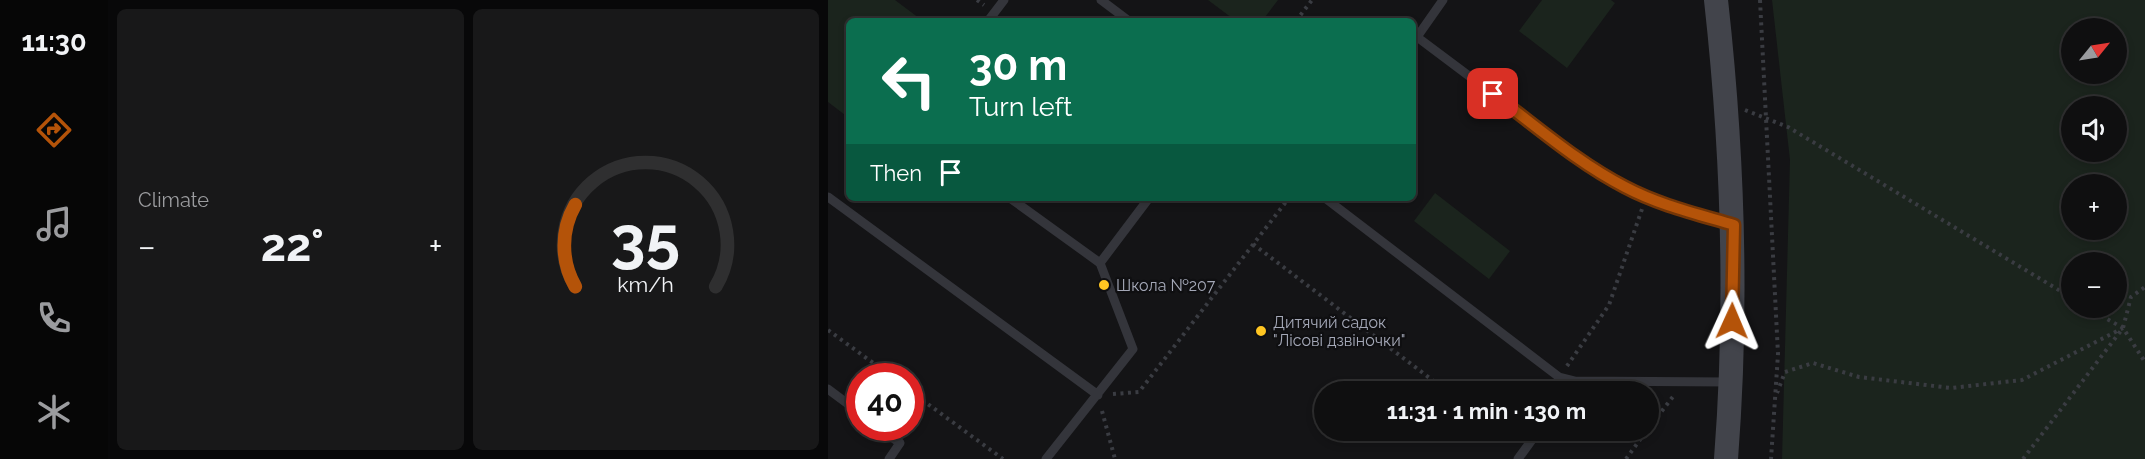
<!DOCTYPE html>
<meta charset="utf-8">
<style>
body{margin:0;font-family:Raleway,sans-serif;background:#181819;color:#f1f3f6;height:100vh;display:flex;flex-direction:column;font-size:22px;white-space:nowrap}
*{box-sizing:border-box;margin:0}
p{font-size:20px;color:#9b9c9f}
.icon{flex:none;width:33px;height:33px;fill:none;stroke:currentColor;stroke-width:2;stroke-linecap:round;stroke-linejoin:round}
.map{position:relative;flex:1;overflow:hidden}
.drawer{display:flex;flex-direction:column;gap:9px;padding:9px;background:#080809;width:720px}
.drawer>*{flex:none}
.guide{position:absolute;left:18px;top:18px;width:570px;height:183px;border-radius:9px;box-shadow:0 3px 9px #0003,0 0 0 2px #2f2f30;background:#0b6e4f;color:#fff;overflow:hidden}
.needle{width:39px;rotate:60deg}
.tools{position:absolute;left:1233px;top:18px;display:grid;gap:12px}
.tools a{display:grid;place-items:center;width:66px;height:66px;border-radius:50%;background:#0f0f10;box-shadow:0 3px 9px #0003,0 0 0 2px #2f2f30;font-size:30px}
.speed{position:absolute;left:18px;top:363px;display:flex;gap:12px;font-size:30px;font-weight:700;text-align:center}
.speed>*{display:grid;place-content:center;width:78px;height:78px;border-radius:50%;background:#0f0f10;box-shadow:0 3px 9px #0003,0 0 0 2px #2f2f30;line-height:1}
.speed .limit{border:9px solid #d22;background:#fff;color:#111}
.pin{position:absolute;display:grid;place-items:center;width:51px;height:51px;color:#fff;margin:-26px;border-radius:12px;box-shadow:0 3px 9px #0006}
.me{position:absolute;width:66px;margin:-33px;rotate:1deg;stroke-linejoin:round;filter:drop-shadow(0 0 4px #0008)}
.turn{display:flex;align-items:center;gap:21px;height:126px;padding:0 24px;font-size:27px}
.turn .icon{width:78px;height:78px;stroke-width:2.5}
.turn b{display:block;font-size:42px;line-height:51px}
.then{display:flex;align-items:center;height:57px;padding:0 24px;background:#0003;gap:12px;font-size:22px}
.big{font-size:45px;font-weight:700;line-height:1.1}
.drawer .card{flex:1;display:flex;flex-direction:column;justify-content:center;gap:9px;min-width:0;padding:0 21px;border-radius:9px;background:#181819}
.drawer .dial{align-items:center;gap:0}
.dial svg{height:156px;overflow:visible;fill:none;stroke:#2f2f30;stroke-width:7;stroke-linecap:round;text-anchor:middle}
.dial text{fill:#f1f3f6;stroke:none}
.heat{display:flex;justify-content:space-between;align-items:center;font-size:33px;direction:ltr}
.drawer .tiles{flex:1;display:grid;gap:9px;grid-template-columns:repeat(2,1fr)}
.trip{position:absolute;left:486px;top:381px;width:345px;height:60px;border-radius:30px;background:#0f0f10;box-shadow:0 3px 9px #0003,0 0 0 2px #2f2f30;font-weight:700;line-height:60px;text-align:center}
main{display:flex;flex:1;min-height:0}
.tab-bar{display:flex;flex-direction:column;width:108px;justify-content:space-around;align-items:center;background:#060606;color:#9b9c9f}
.tab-bar .icon{width:42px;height:42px}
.tab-bar .selected{color:#b45309}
.tab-bar b{font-size:27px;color:#f1f3f6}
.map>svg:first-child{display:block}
.green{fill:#1b241d;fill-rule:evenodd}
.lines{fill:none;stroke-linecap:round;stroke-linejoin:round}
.path{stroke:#3a3c42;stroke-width:4;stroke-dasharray:3 4.5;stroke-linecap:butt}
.lane{stroke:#34353b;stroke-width:9}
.secondary{stroke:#42444b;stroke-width:24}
.route-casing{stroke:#753606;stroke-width:15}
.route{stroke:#b45309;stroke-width:10}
.poi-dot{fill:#ffc622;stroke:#0f0f11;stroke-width:2}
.labels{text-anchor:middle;stroke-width:4.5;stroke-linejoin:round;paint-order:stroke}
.poi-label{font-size:16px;fill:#a4a8b7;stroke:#0f0f11;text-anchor:start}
</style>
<main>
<nav class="tab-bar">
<b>11:30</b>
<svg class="icon selected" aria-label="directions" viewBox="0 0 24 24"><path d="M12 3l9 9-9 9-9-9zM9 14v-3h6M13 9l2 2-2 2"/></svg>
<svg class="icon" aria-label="music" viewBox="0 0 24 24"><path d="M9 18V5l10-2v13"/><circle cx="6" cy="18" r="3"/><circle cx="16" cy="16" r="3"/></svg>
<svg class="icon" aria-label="phone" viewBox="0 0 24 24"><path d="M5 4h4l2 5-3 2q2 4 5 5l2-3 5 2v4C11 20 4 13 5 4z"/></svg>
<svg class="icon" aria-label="climate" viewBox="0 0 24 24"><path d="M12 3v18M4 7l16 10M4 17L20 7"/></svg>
</nav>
<section class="drawer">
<div class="tiles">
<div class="card"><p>Climate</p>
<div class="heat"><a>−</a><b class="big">22°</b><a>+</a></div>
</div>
<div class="card dial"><svg viewBox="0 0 100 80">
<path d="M14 69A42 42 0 1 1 86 69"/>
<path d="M14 69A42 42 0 0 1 14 27" stroke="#b45309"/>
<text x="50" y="56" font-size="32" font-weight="700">35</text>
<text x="50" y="72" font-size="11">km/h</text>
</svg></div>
</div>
</section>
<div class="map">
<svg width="1317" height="459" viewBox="0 0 1317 459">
<rect width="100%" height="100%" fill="#141416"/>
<!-- green -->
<path class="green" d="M 0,0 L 67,0 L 95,21 L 21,21 L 21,118 L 0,102 Z
M 380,0 L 450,0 L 434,21 L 408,21 Z
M 714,0 L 783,0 L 787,3 L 739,68 L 691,31 Z
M 944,0 L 1317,0 L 1317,459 L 954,459 L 962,160 ZM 1288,28 L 1288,74 L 1244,74 L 1244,28 ZM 1288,106 L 1288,152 L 1244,152 L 1244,106 ZM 1288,184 L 1288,230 L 1244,230 L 1244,184 ZM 1288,262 L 1288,308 L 1244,308 L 1244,262 Z
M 607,193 L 682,251 L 661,279 L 586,221 Z"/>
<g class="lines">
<!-- path -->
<path class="path" d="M 149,0 L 156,5
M 932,0 L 950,354 L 943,459
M 468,21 L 484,0
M 917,110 L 960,127 L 1244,298
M 425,244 L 620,392
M 1260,308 L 1295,328 L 1317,362
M 0,330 L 63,376
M 739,366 L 781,305 L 814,209
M 82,391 L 175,459
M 949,393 L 957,372 L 985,363 L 1031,377 L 1123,388 L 1194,380 L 1295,328
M 285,394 L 311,392 L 461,198
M 274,411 L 287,459
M 820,429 L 847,394
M 672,430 L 688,443
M 798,459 L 819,430
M 1195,459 L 1295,328 L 1303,297 L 1317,287"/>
<!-- lane -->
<path class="lane" d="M 273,0 L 301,21
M 615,0 L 589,37 L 761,166 L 796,187 L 838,205 L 903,225
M 160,21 L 176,0
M 0,197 L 270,395
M 182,198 L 272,263 L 305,349 L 218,459
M 497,198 L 731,377 L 747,381 L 901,382
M 272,263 L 321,198
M 0,389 L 32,413
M 740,392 L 747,381
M 51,428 L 72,443 L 61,459
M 690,459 L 711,430"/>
<!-- secondary -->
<path class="secondary" d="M 888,0 C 905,153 910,305 898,459"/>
</g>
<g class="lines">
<!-- route casing -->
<g class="route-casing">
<path id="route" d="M 665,94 C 708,126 750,163 797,187 C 831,205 869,214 906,225 L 904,321"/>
</g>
<!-- route -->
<use href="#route" class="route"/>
</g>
<!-- markers -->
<g class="poi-dot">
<circle cx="276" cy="285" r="6"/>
<circle cx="433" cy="331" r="6"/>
</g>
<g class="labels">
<!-- poi labels -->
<g class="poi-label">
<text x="288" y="291">Школа №207</text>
<text x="445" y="328">Дитячий садок<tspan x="445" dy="18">"Лісові дзвіночки"</tspan></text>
</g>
</g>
</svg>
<div class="tools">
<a><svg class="needle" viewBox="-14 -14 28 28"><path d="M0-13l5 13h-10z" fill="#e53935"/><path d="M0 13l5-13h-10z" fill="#9b9c9f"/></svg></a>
<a><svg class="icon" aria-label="sound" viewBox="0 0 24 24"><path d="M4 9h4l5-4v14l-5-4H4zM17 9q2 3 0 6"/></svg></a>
<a>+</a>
<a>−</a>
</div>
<div class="speed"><div class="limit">40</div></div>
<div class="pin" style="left:665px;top:94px;background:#d93025"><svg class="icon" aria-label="arrive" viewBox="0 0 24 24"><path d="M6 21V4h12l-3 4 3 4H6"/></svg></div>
<svg class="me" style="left:904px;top:321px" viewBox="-20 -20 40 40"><path d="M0-17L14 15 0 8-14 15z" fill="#b45309" stroke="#fff" stroke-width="4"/></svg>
<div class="trip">11:31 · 1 min · 130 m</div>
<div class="guide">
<div class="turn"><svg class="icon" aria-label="left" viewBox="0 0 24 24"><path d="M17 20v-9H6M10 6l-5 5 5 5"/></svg><div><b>30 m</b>Turn left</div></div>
<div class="then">Then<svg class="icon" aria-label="arrive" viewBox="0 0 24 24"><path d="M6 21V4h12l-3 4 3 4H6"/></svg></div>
</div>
</div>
</main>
